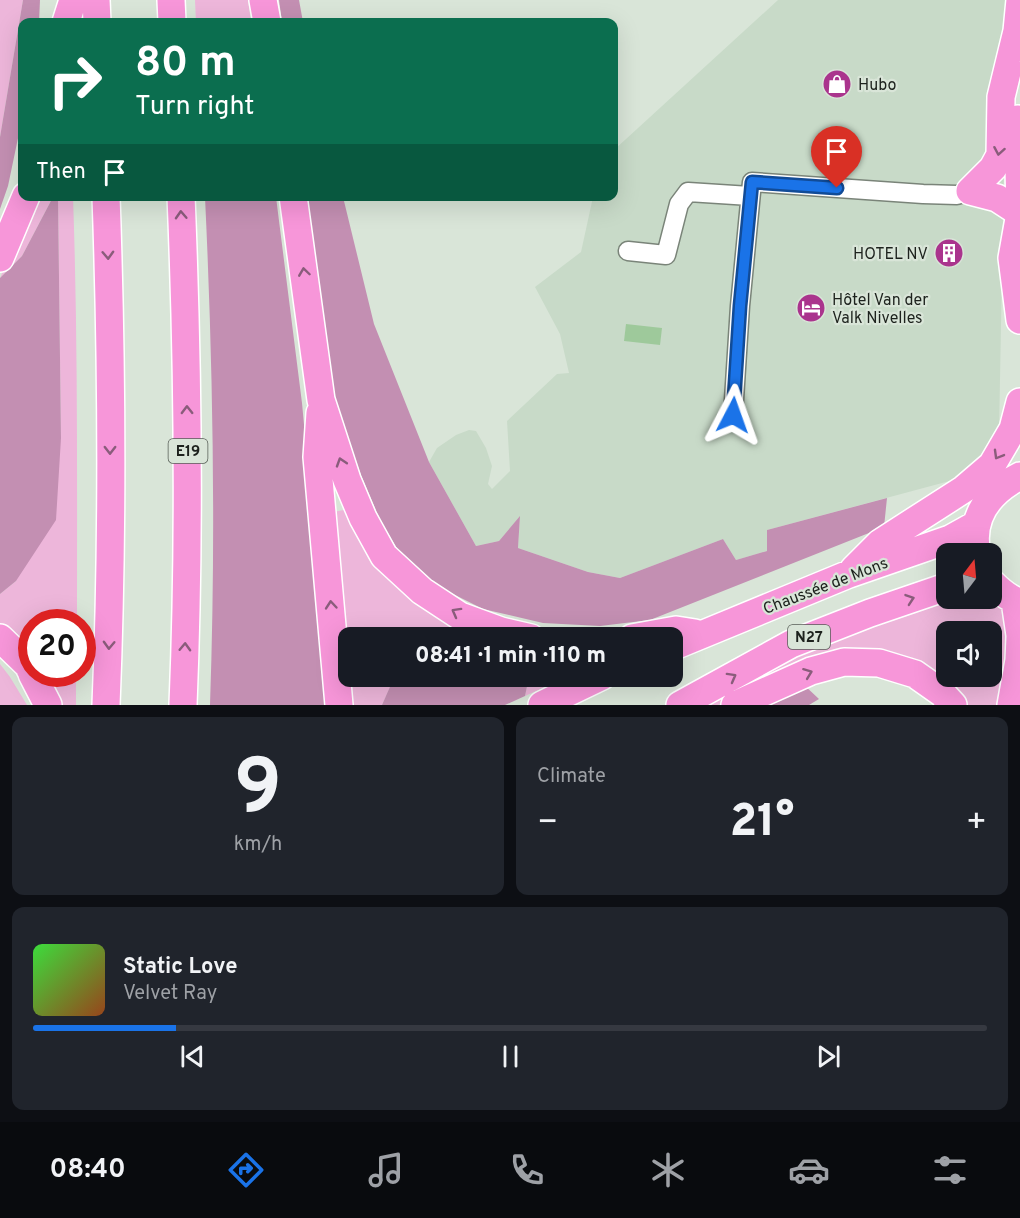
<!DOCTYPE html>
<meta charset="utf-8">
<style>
body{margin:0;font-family:Overpass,sans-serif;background:#20242c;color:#f1f3f6;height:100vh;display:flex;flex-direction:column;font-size:22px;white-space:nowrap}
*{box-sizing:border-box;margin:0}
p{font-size:20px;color:#9ea1a6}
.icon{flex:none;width:33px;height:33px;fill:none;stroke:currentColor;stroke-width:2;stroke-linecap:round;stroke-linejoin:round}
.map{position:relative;height:705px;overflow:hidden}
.drawer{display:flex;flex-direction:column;gap:12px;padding:12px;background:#0d0f14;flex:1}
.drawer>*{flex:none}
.top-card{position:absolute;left:18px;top:18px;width:600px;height:183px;border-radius:12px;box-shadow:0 6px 24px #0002;background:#0b6e4f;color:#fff;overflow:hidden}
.needle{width:39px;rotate:16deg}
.tools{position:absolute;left:936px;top:543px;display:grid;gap:12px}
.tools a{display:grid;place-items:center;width:66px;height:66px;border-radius:12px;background:#171b24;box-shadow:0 6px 24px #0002;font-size:30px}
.speed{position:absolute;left:18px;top:609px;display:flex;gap:12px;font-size:30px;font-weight:700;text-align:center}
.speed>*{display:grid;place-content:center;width:78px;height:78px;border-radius:50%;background:#171b24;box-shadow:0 6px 24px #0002;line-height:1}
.speed .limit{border:9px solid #d22;background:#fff;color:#111}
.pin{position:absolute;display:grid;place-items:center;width:51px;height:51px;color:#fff;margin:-62px -26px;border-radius:50% 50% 50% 0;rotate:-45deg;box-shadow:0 0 6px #0007}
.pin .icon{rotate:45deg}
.me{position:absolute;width:66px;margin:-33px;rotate:4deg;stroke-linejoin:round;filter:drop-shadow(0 0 4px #0008)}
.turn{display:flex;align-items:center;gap:21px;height:126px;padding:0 18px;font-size:27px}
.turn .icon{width:78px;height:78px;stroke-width:2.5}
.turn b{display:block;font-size:42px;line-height:51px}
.then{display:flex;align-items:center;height:57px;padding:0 18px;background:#0003;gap:12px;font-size:22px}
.big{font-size:45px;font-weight:800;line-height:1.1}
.drawer .widget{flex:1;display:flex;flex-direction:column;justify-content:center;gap:9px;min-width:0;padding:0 21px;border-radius:12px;background:#20242c}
.drawer .dial{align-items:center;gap:0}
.dial b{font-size:78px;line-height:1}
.song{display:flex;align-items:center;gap:18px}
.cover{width:72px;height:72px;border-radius:9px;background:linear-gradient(135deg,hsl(120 70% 55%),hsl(20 70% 35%))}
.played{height:6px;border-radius:3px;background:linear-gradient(90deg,#1a73e8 15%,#363941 15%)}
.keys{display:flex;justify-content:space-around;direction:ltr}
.heat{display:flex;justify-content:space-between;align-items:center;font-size:33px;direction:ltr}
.drawer .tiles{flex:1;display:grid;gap:12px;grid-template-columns:1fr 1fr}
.widget:last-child{grid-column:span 2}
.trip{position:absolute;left:338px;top:627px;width:345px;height:60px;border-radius:12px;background:#171b24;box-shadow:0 6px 24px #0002;font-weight:800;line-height:60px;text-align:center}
.dock{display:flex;height:96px;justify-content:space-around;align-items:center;background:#090b0e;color:#9ea1a6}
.dock .icon{width:42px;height:42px}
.dock .active{color:#1a73e8}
.dock b{font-size:27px;color:#f1f3f6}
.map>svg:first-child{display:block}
.built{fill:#c8dac8}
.green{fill:#edb6da;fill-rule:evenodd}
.forest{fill:#c38fb2}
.water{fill:#9ec99b}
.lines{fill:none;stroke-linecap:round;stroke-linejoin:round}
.minor-casing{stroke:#7a8479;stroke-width:21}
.highway-casing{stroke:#fff;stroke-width:30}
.minor{stroke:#fff;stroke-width:18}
.highway{stroke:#f796d9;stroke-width:27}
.oneway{stroke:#8a5c7b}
.route-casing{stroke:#114b97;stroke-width:15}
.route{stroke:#1a73e8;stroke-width:10}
.labels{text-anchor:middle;stroke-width:4.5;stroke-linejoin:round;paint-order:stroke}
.shield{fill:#d9e5d8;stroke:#555c55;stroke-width:1.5}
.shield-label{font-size:15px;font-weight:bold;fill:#1d221d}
.poi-label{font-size:16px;fill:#1d221d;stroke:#d9e5d8;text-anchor:start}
.street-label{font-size:16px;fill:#1d221d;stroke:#d9e5d8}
</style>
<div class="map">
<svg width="1020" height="705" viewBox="0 0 1020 705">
<rect width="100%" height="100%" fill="#d9e5d8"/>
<!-- built -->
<path class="built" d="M 778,0 L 1007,0 L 999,434 L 982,460 L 957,479 L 767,530 L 767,551 L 736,560 L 723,539 L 620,578 L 588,572 L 518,548 L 520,517 L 499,541 L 476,546 L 429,462 L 437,448 L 456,435 L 469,430 L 476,431 L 486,448 L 492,466 L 488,484 L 492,489 L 510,471 L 507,421 L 557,374 L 569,373 L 560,334 L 535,287 L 581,252 L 593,197 L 614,196 L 614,150 Z"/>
<!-- green -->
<path class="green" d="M 0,0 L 23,0 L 0,137 Z
M 195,0 L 248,0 L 251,22 L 196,22 Z
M 33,197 L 53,197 L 22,256 L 0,278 L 25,221 Z
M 58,197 L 73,197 C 78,338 77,480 77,622 L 32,622 L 31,658 L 22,645 L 0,625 L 0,594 L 16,581 L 61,438 Z
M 344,510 L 357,535 L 488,637 L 348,638 L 348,676 L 398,677 L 393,681 L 382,705 L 347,705 L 333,512 Z
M 946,598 L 986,599 L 998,603 L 1010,623 L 1005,705 L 961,705 L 925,671 L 804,666 L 718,705 L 705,705 L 737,687 L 805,652 L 897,614 ZM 946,632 L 992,632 L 992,676 L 946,676 Z
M 0,664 L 10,677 L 27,705 L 0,705 Z
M 43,674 L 76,674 L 76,705 L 58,705 Z
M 529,677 L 567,677 L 525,696 Z"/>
<!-- forest -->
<path class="forest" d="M 23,0 L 40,0 L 39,22 L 22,22 L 22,119 L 8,186 L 0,209 L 0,137 Z
M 279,0 L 299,0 L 303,22 L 282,22 Z
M 53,197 L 58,197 L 61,438 L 56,520 L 16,581 L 0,594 L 0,278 L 22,256 Z
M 205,197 L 276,197 L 302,403 L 320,597 L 329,705 L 210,705 C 216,536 213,366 205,197 Z
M 307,197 L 343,197 L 374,324 L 429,462 L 476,546 L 499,541 L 520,516 L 518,548 L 588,572 L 620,578 L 723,539 L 736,560 L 767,551 L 767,530 L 887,498 L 884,527 L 650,620 L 600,626 L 543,623 L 483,609 L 439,587 L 398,550 L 380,520 L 361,475 L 339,415 L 326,351 Z
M 398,677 L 398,676 L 529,677 L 525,696 L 505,705 L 382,705 L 393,680 Z
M 803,684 L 819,699 L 809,705 L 759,705 Z"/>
<!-- water -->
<path class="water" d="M 626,324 L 662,328 L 660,345 L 624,341 Z"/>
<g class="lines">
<!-- minor casing -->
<g class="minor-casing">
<path id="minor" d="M 628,251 L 666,255 L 679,204 L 688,192 L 750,196
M 733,415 L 740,306 L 752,182 L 923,194 L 957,195 L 970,191"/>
</g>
<!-- highway casing -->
<g class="highway-casing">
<path id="highway" d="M 96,0 L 97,22
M 171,0 L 172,22
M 263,0 L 267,22
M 66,22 L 73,0
M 1017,31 L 1001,97 L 1000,155 L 993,168 L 970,191 L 997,198 L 1020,213
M 1017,48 L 1017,31 L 1020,0
M 1018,119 L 1020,214
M 106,196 C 112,366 113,536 106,705
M 181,196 C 188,366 190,535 183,705
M 293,196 L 321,400 L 347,480 L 363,518 L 384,556 L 422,591 L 460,616 L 501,631 L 531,638
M 1020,213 L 1012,258 L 1020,320
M 0,258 L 26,196
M 320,413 L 317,457 L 339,705
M 977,554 C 969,517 989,492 1020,476
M 854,569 L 880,543 L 964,489 L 992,465 L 1013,429 L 1020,402
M 992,583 C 1000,591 1009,599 1020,602
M 1015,601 L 1020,635
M 0,638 L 28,665 L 32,673
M 632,638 L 676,630 L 695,633
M 672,647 L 849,574 L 950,539 L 977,524
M 32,674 L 48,705
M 542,705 L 602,676
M 680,705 L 791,644 L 870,613 L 946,587
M 735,705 L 811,671 L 844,662 L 879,663 L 915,674 L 942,693 L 953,705
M 1011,705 L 1019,660 L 1020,637"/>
</g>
<!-- minor -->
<use href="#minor" class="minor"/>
<!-- highway -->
<use href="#highway" class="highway"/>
</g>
<!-- one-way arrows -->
<defs><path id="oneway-chevron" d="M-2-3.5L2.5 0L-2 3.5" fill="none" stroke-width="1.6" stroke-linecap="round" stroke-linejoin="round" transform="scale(1.5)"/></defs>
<g class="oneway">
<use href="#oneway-chevron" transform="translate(999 151) rotate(100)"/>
<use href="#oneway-chevron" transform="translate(181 215) rotate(-93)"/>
<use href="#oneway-chevron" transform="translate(108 255) rotate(88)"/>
<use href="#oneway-chevron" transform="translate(304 272) rotate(-98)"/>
<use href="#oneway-chevron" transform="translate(187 410) rotate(-91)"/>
<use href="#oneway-chevron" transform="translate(110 450) rotate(90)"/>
<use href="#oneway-chevron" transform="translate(998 455) rotate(120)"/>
<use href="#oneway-chevron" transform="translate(341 462) rotate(-108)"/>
<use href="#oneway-chevron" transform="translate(910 599) rotate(-19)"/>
<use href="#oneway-chevron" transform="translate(331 605) rotate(-95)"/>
<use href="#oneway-chevron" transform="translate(456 612) rotate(-151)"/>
<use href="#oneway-chevron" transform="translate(109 645) rotate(92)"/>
<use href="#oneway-chevron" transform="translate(185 647) rotate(-88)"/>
<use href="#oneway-chevron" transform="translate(808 673) rotate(-21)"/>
<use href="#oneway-chevron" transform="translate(732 677) rotate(-29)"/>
</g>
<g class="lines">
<!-- route casing -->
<g class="route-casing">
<path id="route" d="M 733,415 L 740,306 L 752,182 L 837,188"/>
</g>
<!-- route -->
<use href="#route" class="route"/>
</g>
<!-- icons -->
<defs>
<g id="shop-disc" transform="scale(1.5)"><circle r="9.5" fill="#aa348d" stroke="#d9e5d8"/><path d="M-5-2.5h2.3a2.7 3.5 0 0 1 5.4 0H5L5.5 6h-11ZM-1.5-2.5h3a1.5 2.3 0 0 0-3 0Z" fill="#fff"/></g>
<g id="building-disc" transform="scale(1.5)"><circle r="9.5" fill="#aa348d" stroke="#d9e5d8"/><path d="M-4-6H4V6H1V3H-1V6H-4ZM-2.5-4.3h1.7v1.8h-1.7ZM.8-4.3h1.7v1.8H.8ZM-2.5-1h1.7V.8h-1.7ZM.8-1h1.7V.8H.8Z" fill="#fff"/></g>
<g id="hotel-disc" transform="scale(1.5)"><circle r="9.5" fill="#aa348d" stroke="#d9e5d8"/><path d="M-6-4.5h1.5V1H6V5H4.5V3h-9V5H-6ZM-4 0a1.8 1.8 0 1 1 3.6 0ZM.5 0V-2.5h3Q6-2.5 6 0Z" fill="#fff"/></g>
</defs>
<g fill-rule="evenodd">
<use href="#shop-disc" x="837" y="84"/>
<use href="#building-disc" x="949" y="253"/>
<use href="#hotel-disc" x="811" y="308"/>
</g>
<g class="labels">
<!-- shield labels -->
<g class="shield">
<rect x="168.5" y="439" width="39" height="24" rx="4.5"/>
<rect x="788" y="625" width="42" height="24" rx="4.5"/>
</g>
<g class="shield-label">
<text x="188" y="456">E19</text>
<text x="809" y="642">N27</text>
</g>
<!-- poi labels -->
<g class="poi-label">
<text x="858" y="90">Hubo</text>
<text x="928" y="259" text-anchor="end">HOTEL NV</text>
<text x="832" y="305">Hôtel Van der<tspan x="832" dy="18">Valk Nivelles</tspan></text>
</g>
<!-- street labels -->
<g class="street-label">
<text transform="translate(825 585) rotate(-21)" y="6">Chaussée de Mons</text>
</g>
</g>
</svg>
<div class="tools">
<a><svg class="needle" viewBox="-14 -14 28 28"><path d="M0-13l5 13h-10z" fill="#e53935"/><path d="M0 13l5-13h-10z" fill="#9ea1a6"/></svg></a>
<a><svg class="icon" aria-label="sound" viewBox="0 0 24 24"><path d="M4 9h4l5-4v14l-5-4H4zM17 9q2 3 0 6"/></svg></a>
</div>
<div class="speed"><div class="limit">20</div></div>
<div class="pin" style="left:837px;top:188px;background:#d93025"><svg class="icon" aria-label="arrive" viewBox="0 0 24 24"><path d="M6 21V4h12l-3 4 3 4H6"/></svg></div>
<svg class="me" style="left:733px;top:415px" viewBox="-20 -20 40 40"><path d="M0-17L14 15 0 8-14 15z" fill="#1a73e8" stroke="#fff" stroke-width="4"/></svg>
<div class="trip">08:41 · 1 min · 110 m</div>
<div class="top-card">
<div class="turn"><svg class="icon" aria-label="right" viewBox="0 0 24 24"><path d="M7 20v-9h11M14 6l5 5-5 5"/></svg><div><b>80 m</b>Turn right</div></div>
<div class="then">Then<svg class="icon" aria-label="arrive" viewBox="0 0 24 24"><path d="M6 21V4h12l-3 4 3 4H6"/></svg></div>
</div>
</div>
<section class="drawer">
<div class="tiles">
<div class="widget dial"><b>9</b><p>km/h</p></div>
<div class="widget"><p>Climate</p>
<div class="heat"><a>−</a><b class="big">21°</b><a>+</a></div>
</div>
<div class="widget">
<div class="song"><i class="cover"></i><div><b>Static Love</b><p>Velvet Ray</p></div></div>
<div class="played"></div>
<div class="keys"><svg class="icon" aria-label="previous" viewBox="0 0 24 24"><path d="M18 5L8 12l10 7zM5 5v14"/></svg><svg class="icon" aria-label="pause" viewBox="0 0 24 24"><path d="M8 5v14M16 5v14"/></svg><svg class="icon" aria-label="next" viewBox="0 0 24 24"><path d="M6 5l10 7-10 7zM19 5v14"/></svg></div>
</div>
</div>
</section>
<nav class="dock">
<b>08:40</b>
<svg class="icon active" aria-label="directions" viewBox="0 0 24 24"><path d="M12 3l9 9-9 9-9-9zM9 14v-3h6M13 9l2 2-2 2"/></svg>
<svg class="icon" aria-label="music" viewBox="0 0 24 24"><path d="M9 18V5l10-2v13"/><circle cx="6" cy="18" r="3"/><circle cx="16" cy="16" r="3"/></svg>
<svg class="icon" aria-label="phone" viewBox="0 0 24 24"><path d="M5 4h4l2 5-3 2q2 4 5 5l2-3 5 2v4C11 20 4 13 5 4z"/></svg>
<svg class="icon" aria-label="climate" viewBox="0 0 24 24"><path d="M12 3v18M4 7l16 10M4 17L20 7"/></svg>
<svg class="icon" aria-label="car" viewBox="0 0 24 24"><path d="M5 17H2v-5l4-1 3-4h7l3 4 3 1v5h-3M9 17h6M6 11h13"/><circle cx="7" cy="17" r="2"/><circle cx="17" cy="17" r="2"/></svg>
<svg class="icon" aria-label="filters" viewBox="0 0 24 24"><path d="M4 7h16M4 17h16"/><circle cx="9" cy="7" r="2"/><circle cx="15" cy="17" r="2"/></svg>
</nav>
